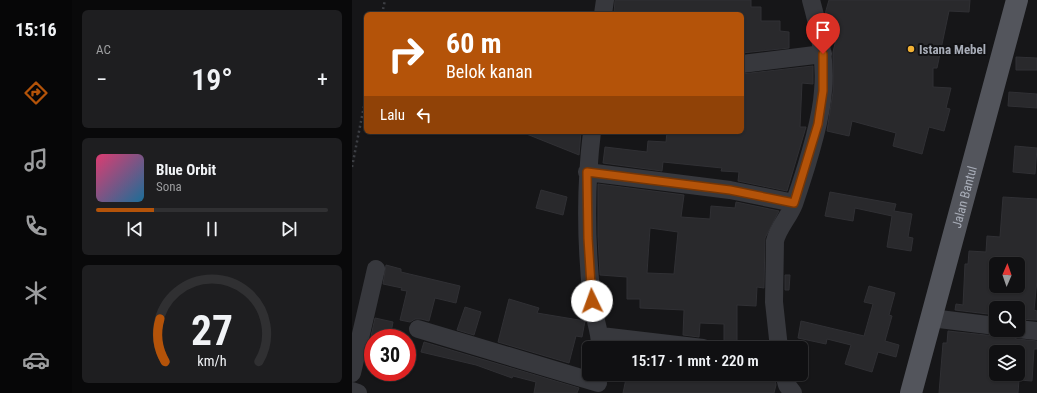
<!DOCTYPE html>
<html lang="id">
<meta charset="utf-8">
<style>
body{margin:0;font-family:"Roboto Condensed",sans-serif;background:#1e1e20;color:#f1f3f6;height:100vh;display:flex;flex-direction:column;font-size:15px;white-space:nowrap}
*{box-sizing:border-box;margin:0}
p{font-size:13px;color:#9c9d9f}
.icon{flex:none;width:22px;height:22px;fill:none;stroke:currentColor;stroke-width:2;stroke-linecap:round;stroke-linejoin:round}
.map{position:relative;flex:1;overflow:hidden}
.drawer{display:flex;flex-direction:column;gap:10px;padding:10px;background:#09090a;width:280px}
.drawer>*{flex:none}
.guide{position:absolute;left:12px;top:12px;width:380px;height:122px;border-radius:6px;box-shadow:0 1px 3px #0004,0 0 0 1px #303032;background:#b45309;color:#fff;overflow:hidden}
.needle{width:26px;rotate:2deg}
.buttons{position:absolute;left:637px;top:257px;display:grid;gap:8px}
.buttons a{display:grid;place-items:center;width:36px;height:36px;border-radius:6px;background:#101012;box-shadow:0 1px 3px #0004,0 0 0 1px #303032;font-size:20px}
.speed{position:absolute;left:12px;top:329px;display:flex;gap:8px;font-size:20px;font-weight:700;text-align:center}
.speed>*{display:grid;place-content:center;width:52px;height:52px;border-radius:50%;background:#101012;box-shadow:0 1px 3px #0004,0 0 0 1px #303032;line-height:1}
.speed .limit{border:6px solid #d22;background:#fff;color:#111}
.pin{position:absolute;display:grid;place-items:center;width:34px;height:34px;color:#fff;margin:-41px -17px;border-radius:50% 50% 50% 0;rotate:-45deg;box-shadow:0 0 4px #0007}
.pin .icon{rotate:45deg}
.me{position:absolute;width:44px;margin:-22px;rotate:357deg;stroke-linejoin:round;filter:drop-shadow(0 0 3px #0008)}
.turn{display:flex;align-items:center;gap:14px;height:84px;padding:0 16px;font-size:18px}
.turn .icon{width:52px;height:52px;stroke-width:2.5}
.turn b{display:block;font-size:28px;line-height:34px}
.then{display:flex;align-items:center;height:38px;padding:0 16px;background:#0003;gap:8px;font-size:15px}
.big{font-size:30px;font-weight:600;line-height:1.1}
.drawer .widget{flex:1;display:flex;flex-direction:column;justify-content:center;gap:6px;min-width:0;padding:0 14px;border-radius:6px;background:#1e1e20}
.drawer .dial{align-items:center;gap:0}
.dial svg{height:104px;overflow:visible;fill:none;stroke:#303032;stroke-width:7;stroke-linecap:round;text-anchor:middle}
.dial text{fill:#f1f3f6;stroke:none}
.song{display:flex;align-items:center;gap:12px}
.cover{width:48px;height:48px;border-radius:6px;background:linear-gradient(135deg,hsl(340 70% 55%),hsl(200 70% 35%))}
.played{height:4px;border-radius:2px;background:linear-gradient(90deg,#b45309 25%,#303032 25%)}
.keys{display:flex;justify-content:space-around;direction:ltr}
.heat{display:flex;justify-content:space-between;align-items:center;font-size:22px;direction:ltr}
.trip{position:absolute;left:230px;top:341px;width:226px;height:40px;border-radius:6px;background:#101012;box-shadow:0 1px 3px #0004,0 0 0 1px #303032;font-weight:600;line-height:40px;text-align:center}
main{display:flex;flex:1;min-height:0}
.tab-bar{display:flex;flex-direction:column;width:72px;justify-content:space-around;align-items:center;background:#060607;color:#9c9d9f}
.tab-bar .icon{width:28px;height:28px}
.tab-bar .current{color:#b45309}
.tab-bar b{font-size:18px;color:#f1f3f6}
.map>svg:first-child{display:block}
.building{fill:#29292c;stroke:#303034;fill-rule:evenodd}
.lines{fill:none;stroke-linecap:round;stroke-linejoin:round}
.path{stroke:#3d3f44;stroke-width:2.5;stroke-dasharray:2 3;stroke-linecap:butt}
.street{stroke:#37383d;stroke-width:18}
.primary{stroke:#53555c;stroke-width:22}
.route-casing{stroke:#753606;stroke-width:10}
.route{stroke:#b45309;stroke-width:7}
.poi-dot{fill:#f2b134;stroke:#111113;stroke-width:1.5}
.labels{text-anchor:middle;stroke-width:4;stroke-linejoin:round;paint-order:stroke}
.poi-label{font-size:13px;font-weight:bold;fill:#a8adb8;stroke:#111113;text-anchor:start}
.street-label{font-size:13px;fill:#a8adb8;stroke:#111113}
</style>
<main>
<nav class="tab-bar">
<b>15:16</b>
<svg class="icon current" aria-label="directions" viewBox="0 0 24 24"><path d="M12 3l9 9-9 9-9-9zM9 14v-3h6M13 9l2 2-2 2"/></svg>
<svg class="icon" aria-label="music" viewBox="0 0 24 24"><path d="M9 18V5l10-2v13"/><circle cx="6" cy="18" r="3"/><circle cx="16" cy="16" r="3"/></svg>
<svg class="icon" aria-label="phone" viewBox="0 0 24 24"><path d="M5 4h4l2 5-3 2q2 4 5 5l2-3 5 2v4C11 20 4 13 5 4z"/></svg>
<svg class="icon" aria-label="climate" viewBox="0 0 24 24"><path d="M12 3v18M4 7l16 10M4 17L20 7"/></svg>
<svg class="icon" aria-label="car" viewBox="0 0 24 24"><path d="M5 17H2v-5l4-1 3-4h7l3 4 3 1v5h-3M9 17h6M6 11h13"/><circle cx="7" cy="17" r="2"/><circle cx="17" cy="17" r="2"/></svg>
</nav>
<section class="drawer">
<div class="widget"><p>AC</p>
<div class="heat"><a>−</a><b class="big">19°</b><a>+</a></div>
</div>
<div class="widget">
<div class="song"><i class="cover"></i><div><b>Blue Orbit</b><p>Sona</p></div></div>
<div class="played"></div>
<div class="keys"><svg class="icon" aria-label="previous" viewBox="0 0 24 24"><path d="M18 5L8 12l10 7zM5 5v14"/></svg><svg class="icon" aria-label="pause" viewBox="0 0 24 24"><path d="M8 5v14M16 5v14"/></svg><svg class="icon" aria-label="next" viewBox="0 0 24 24"><path d="M6 5l10 7-10 7zM19 5v14"/></svg></div>
</div>
<div class="widget dial"><svg viewBox="0 0 100 80">
<path d="M14 69A42 42 0 1 1 86 69"/>
<path d="M14 69A42 42 0 0 1 10 36" stroke="#b45309"/>
<text x="50" y="56" font-size="32" font-weight="700">27</text>
<text x="50" y="72" font-size="11">km/h</text>
</svg></div>
</section>
<div class="map">
<svg width="685" height="393" viewBox="0 0 685 393">
<rect width="100%" height="100%" fill="#161618"/>
<!-- building -->
<path class="building" d="M 263,0 L 399,0 L 399,7 L 409,7 L 409,21 L 428,21 L 428,31 L 437,32 L 437,48 L 390,53 L 390,14 L 262,14 Z
M 477,0 L 618,0 L 617,12 L 597,11 L 585,68 L 581,68 L 581,87 L 599,88 L 594,108 L 598,109 L 592,131 L 577,127 L 570,154 L 541,146 L 544,133 L 500,121 L 497,136 L 475,131 L 481,92 L 481,52 L 486,31 L 482,30 L 483,27 L 476,25 L 476,18 L 473,14 Z
M 664,57 L 685,58 L 685,70 L 664,70 Z
M 461,66 L 461,84 L 450,83 L 448,127 L 454,127 L 435,191 L 386,181 L 387,172 L 369,171 L 370,168 L 311,162 L 310,171 L 251,163 L 253,147 L 295,152 L 296,141 L 314,142 L 315,132 L 390,132 L 390,74 Z
M 657,92 L 685,94 L 685,108 L 656,106 Z
M 172,132 L 229,132 L 227,155 L 172,133 Z
M 663,146 L 685,148 L 683,174 L 661,172 Z
M 246,184 L 332,195 L 329,217 L 358,219 L 359,206 L 383,208 L 384,202 L 427,211 L 413,238 L 412,288 L 405,287 L 404,306 L 385,305 L 385,343 L 372,344 L 372,324 L 348,323 L 347,337 L 331,335 L 332,310 L 288,308 L 288,299 L 275,299 L 275,277 L 248,275 L 246,237 ZM 298,228 L 326,232 L 322,274 L 295,273 Z
M 189,190 L 215,197 L 211,215 L 184,208 Z
M 478,192 L 544,204 L 542,211 L 560,214 L 556,237 L 561,238 L 559,251 L 535,247 L 540,216 L 503,208 L 501,221 L 473,216 Z
M 651,197 L 685,199 L 685,280 L 682,310 L 685,311 L 685,320 L 666,319 L 666,308 L 644,308 L 644,315 L 603,310 L 604,304 L 611,305 L 613,264 L 616,264 L 617,251 L 634,252 L 635,236 L 648,237 ZM 644,264 L 666,264 L 666,286 L 644,286 Z
M 34,265 L 49,269 L 49,272 L 108,286 L 104,303 L 83,298 L 77,321 L 69,319 L 63,319 L 58,322 L 48,320 L 55,291 L 49,290 L 50,288 L 31,284 Z
M 433,275 L 438,275 L 437,290 L 433,290 Z
M 517,286 L 543,293 L 537,315 L 540,316 L 533,341 L 547,345 L 544,357 L 526,352 L 520,372 L 493,364 L 499,345 L 475,339 L 474,344 L 446,338 L 449,321 L 512,336 L 521,304 L 512,302 Z
M 157,299 L 187,308 L 185,313 L 233,321 L 230,337 L 224,336 L 217,363 L 146,342 Z
M 113,307 L 129,312 L 122,335 L 105,330 Z
M 23,318 L 41,322 L 38,338 L 19,336 Z
M 653,330 L 656,330 L 660,337 L 665,339 L 685,341 L 685,349 L 682,349 L 680,381 L 667,380 L 666,393 L 587,393 L 591,343 L 595,343 L 596,331 L 643,336 L 648,335 ZM 644,352 L 666,352 L 666,374 L 644,374 Z
M 72,342 L 227,388 L 225,393 L 182,393 L 184,382 L 161,376 L 160,378 L 124,365 L 69,352 Z
M 275,374 L 422,374 L 424,385 L 422,393 L 271,393 Z"/>
<g class="lines">
<!-- path -->
<path class="path" d="M 30,14 L 33,0
M 0,167 L 14,96"/>
<!-- street -->
<path class="street" d="M 251,14 L 253,0
M 390,64 L 471,54
M 240,132 C 233,188 234,245 240,300 C 241,317 249,331 248,348
M 235,172 L 378,190 L 442,203
M 579,318 L 644,326
M 66,329 L 246,383
M 666,329 L 685,331
M 249,336 L 351,348
M 427,348 L 422,302 L 423,241 C 426,228 437,217 442,204 C 453,172 469,124 471,91 C 474,60 467,29 459,0
M 0,373 L 24,269
M 432,374 L 435,385 L 441,393
M 0,391 L 6,393"/>
<!-- primary -->
<path class="primary" id="s1" d="M 559,393 L 665,0"/>
</g>
<g class="lines">
<!-- route casing -->
<g class="route-casing">
<path id="route" d="M 240,301 L 236,238 L 235,172 L 378,190 L 442,203 L 466,124 L 471,91 L 471,54"/>
</g>
<!-- route -->
<use href="#route" class="route"/>
</g>
<!-- markers -->
<circle class="poi-dot" cx="559" cy="49" r="4"/>
<g class="labels">
<!-- poi labels -->
<g class="poi-label">
<text x="567" y="54">Istana Mebel</text>
</g>
<!-- street labels -->
<g class="street-label">
<text dy="5" stroke="none"><textPath href="#s1" startOffset="203">Jalan Bantul</textPath></text>
</g>
</g>
</svg>
<div class="buttons">
<a><svg class="needle" viewBox="-14 -14 28 28"><path d="M0-13l5 13h-10z" fill="#e53935"/><path d="M0 13l5-13h-10z" fill="#9c9d9f"/></svg></a>
<a><svg class="icon" aria-label="search" viewBox="0 0 24 24"><circle cx="10" cy="10" r="6"/><path d="M15 15l6 6"/></svg></a>
<a><svg class="icon" aria-label="layers" viewBox="0 0 24 24"><path d="M12 4l9 5-9 5-9-5zM3 14l9 5 9-5"/></svg></a>
</div>
<div class="speed"><div class="limit">30</div></div>
<div class="pin" style="left:471px;top:54px;background:#d93025"><svg class="icon" aria-label="arrive" viewBox="0 0 24 24"><path d="M6 21V4h12l-3 4 3 4H6"/></svg></div>
<svg class="me" style="left:240px;top:301px" viewBox="-20 -20 40 40"><circle r="19" fill="#fff"/><path d="M0-13L10 11 0 6-10 11z" fill="#b45309"/></svg>
<div class="trip">15:17 · 1 mnt · 220 m</div>
<div class="guide">
<div class="turn"><svg class="icon" aria-label="right" viewBox="0 0 24 24"><path d="M7 20v-9h11M14 6l5 5-5 5"/></svg><div><b>60 m</b>Belok kanan</div></div>
<div class="then">Lalu<svg class="icon" aria-label="left" viewBox="0 0 24 24"><path d="M17 20v-9H6M10 6l-5 5 5 5"/></svg></div>
</div>
</div>
</main>
